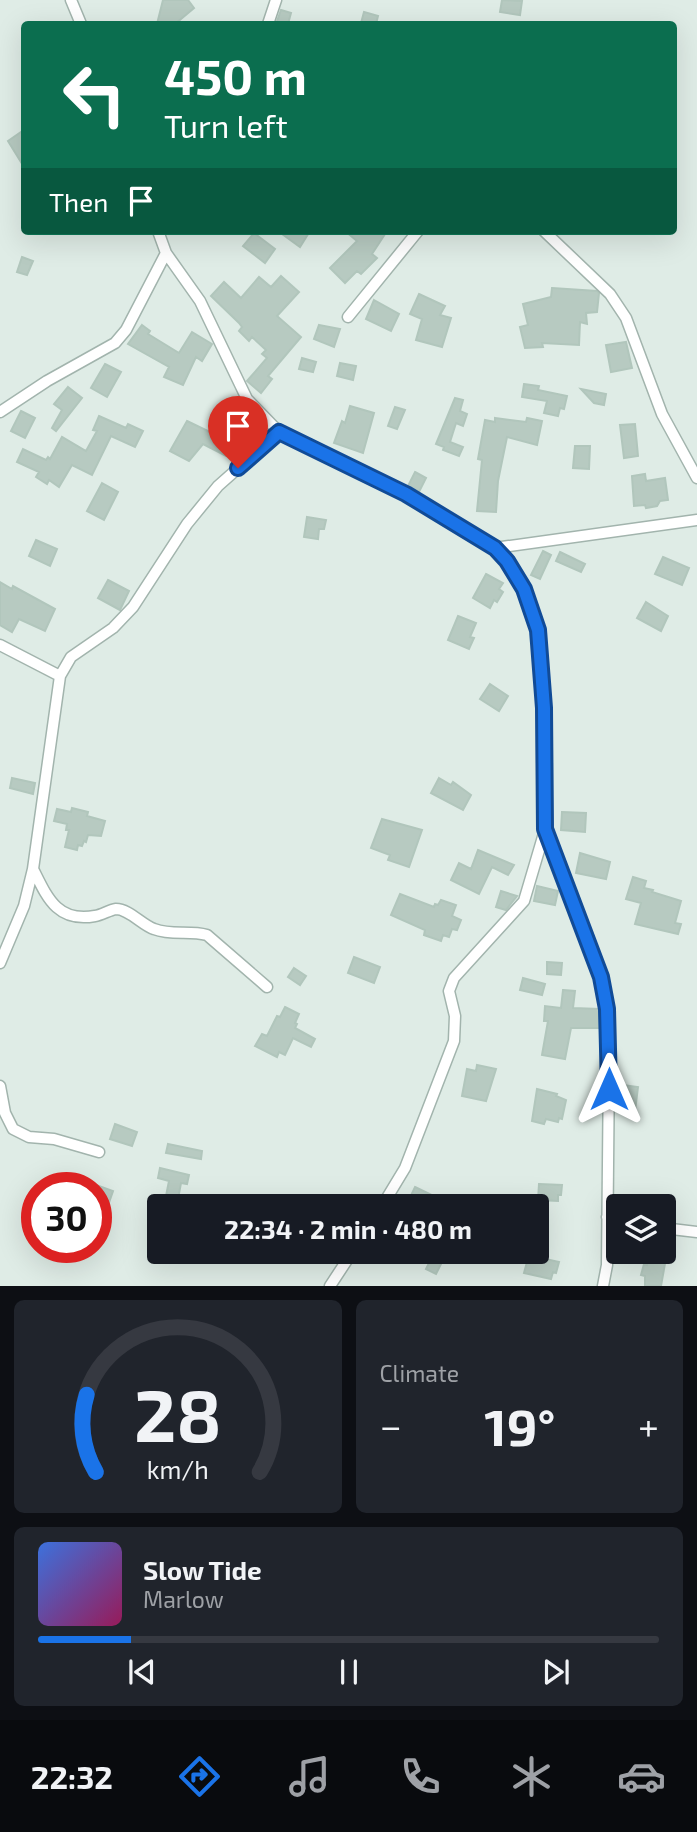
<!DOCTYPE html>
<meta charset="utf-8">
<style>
body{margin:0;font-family:"Exo 2",sans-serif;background:#20242c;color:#f1f3f6;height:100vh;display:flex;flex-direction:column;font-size:26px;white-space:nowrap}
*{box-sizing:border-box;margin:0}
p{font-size:23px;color:#9ea1a6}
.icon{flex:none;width:38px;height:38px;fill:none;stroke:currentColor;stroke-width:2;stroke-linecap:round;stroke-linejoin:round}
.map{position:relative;height:1286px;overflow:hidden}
.side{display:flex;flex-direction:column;gap:14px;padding:14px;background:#0d0f14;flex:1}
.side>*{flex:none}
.hud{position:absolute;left:21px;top:21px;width:656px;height:214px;border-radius:7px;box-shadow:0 7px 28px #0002;background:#0b6e4f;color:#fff;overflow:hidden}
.buttons{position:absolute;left:606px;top:1194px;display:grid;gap:14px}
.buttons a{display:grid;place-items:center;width:70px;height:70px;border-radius:7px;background:#171b24;box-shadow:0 7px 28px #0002;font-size:35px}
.speed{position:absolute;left:21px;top:1172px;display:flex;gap:14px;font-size:35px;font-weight:700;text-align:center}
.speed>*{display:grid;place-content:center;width:91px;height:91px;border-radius:50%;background:#171b24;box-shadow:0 7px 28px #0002;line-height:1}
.speed .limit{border:10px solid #d22;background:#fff;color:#111}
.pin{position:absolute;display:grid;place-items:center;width:60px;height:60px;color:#fff;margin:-72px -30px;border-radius:50% 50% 50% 0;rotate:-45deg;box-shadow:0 0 7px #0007}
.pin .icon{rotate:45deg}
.me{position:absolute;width:77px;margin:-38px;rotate:0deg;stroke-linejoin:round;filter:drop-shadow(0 0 5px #0008)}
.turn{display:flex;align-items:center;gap:24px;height:147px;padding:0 28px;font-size:32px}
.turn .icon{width:91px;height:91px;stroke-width:2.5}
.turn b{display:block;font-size:49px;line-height:60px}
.then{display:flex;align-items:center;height:66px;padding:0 28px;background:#0003;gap:14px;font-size:26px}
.big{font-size:52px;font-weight:700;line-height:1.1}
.side .card{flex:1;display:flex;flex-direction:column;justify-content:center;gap:10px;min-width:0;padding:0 24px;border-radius:10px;background:#20242c}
.side .dial{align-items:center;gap:0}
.dial svg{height:182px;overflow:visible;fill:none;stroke:#363941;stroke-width:7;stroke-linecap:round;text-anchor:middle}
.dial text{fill:#f1f3f6;stroke:none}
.song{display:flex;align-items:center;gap:21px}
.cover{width:84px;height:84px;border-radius:10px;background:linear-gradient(135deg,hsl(220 70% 55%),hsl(330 70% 35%))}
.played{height:7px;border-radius:4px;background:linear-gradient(90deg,#1a73e8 15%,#363941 15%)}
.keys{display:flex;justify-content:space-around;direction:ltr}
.heat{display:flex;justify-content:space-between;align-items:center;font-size:38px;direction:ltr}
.side .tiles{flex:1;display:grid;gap:14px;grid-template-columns:1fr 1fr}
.card:last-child{grid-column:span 2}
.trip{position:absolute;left:147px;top:1194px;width:402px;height:70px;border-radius:7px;background:#171b24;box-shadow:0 7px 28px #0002;font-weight:700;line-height:70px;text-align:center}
.tab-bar{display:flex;height:112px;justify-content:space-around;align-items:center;background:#090b0e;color:#9ea1a6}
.tab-bar .icon{width:49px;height:49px}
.tab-bar .selected{color:#1a73e8}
.tab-bar b{font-size:32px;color:#f1f3f6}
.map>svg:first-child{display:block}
.building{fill:#b7cac1;stroke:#b1c6bc;stroke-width:2}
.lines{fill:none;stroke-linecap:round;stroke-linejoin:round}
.street-casing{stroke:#a2b4ad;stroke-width:13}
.street{stroke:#fff;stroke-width:10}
.route-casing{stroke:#114b97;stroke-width:18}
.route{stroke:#1a73e8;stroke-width:12}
</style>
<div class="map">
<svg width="697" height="1286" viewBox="0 0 697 1286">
<rect width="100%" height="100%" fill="#dfece6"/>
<!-- building -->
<path class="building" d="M 163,0 L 188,0 L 194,8 L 175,24 L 157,24 Z
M 502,0 L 522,1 L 520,15 L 500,12 Z
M 281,10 L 291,13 L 288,24 L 276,24 Z
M 364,12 L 378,16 L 376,24 L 361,23 Z
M 24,130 L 24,167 L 8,141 Z
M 278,231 L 310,231 L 300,247 Z
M 345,231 L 387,231 L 372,254 L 377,258 L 361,274 L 357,271 L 345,283 L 330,268 L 357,241 Z
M 254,233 L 275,249 L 265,263 L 243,246 Z
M 22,257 L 33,261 L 27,275 L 17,272 Z
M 281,276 L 299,292 L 277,316 L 301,337 L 268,376 L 272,379 L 261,393 L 247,381 L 267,358 L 262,354 L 266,350 L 252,337 L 249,341 L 239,331 L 242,327 L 239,323 L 211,296 L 224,282 L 241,298 L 259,277 L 271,287 Z
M 552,288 L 597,291 L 599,293 L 597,312 L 586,313 L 587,324 L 580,322 L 579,345 L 542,343 L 543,347 L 525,348 L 520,327 L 528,325 L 523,304 L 551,297 Z
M 419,294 L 445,306 L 440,315 L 451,318 L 442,347 L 416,340 L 422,319 L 410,314 Z
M 374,300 L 399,314 L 391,331 L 366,319 Z
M 142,325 L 150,331 L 148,334 L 179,353 L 192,332 L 212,344 L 202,361 L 196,357 L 183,385 L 164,377 L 169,367 L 128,344 Z
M 319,325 L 340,329 L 334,347 L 314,339 Z
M 626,342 L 632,368 L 611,372 L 606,345 Z
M 302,358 L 316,362 L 313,372 L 299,369 Z
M 340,363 L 356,366 L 353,380 L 337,376 Z
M 105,364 L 121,372 L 107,397 L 91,388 Z
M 524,384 L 539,386 L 538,390 L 567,396 L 564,409 L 560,408 L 558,416 L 544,413 L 547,401 L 522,397 Z
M 68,387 L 82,398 L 56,431 L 52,428 L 62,410 L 54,404 Z
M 581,389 L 606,394 L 604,405 L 594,403 Z
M 455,398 L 463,400 L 460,411 L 467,414 L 463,426 L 456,423 L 450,442 L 463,447 L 459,456 L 443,450 L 444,447 L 436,444 Z
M 350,406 L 374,413 L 363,453 L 334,443 L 342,421 L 345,423 Z
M 395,407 L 405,410 L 397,429 L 388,426 Z
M 21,411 L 35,418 L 25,438 L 11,431 Z
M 99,416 L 126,428 L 128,424 L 143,431 L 135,447 L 111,436 L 92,475 L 72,465 L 59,487 L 49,480 L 47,484 L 36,477 L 39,472 L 17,462 L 23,449 L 46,460 L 48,457 L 50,459 L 62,437 L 86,451 L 97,431 L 93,430 Z
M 495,418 L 526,422 L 527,418 L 542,421 L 537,445 L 507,437 L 498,481 L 496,512 L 477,511 L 482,460 L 478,459 L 485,420 L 495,422 Z
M 187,421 L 216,435 L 219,430 L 235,439 L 226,456 L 203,444 L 189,461 L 170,451 Z
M 635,424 L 638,456 L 624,458 L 620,425 Z
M 575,446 L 590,446 L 589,469 L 573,468 Z
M 415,472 L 426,478 L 419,492 L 408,486 Z
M 645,474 L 646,481 L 665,478 L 668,500 L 660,501 L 657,506 L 646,508 L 645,505 L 634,506 L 632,476 Z
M 102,483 L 118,492 L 104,520 L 87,511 Z
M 307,517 L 326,520 L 324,529 L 319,529 L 318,539 L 304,537 Z
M 36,540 L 57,549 L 50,566 L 29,556 Z
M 543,551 L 551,555 L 540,579 L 531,575 Z
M 560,552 L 585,564 L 581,572 L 556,561 Z
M 663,557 L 689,568 L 682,585 L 655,574 Z
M 486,574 L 503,583 L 499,589 L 503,592 L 497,602 L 494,600 L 490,608 L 473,598 Z
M 108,580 L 129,591 L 120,610 L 98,598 Z
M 0,582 L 12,589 L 13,586 L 55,609 L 45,631 L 19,619 L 12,632 L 0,625 Z
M 646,602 L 668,616 L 661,631 L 637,618 Z
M 458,616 L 476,623 L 470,637 L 474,638 L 469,649 L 448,640 Z
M 490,684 L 508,696 L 499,711 L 480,699 Z
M 12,778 L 35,783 L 33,794 L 10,788 Z
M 439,778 L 451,785 L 453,782 L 471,795 L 463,810 L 431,793 Z
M 72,808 L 88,812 L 87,816 L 105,821 L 101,836 L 88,835 L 86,842 L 84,841 L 82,846 L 78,845 L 77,850 L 65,847 L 69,830 L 66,830 L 67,824 L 54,821 L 57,809 L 71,812 Z
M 562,812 L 586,813 L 585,832 L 561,830 Z
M 382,819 L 422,830 L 409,867 L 388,860 L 390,855 L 371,848 Z
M 478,850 L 514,865 L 508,875 L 492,867 L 479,894 L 451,880 L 459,863 L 471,869 Z
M 580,853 L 610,862 L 606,879 L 576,873 Z
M 633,877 L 646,881 L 644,888 L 653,890 L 652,892 L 681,901 L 675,923 L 681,924 L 678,934 L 635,924 L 641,903 L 626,899 Z
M 537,886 L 558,891 L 555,905 L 534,901 Z
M 501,891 L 517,896 L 506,910 L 496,907 Z
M 400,894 L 434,907 L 435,904 L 438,905 L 441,900 L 456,905 L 452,916 L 461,920 L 457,930 L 452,929 L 449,937 L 443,935 L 441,941 L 424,935 L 425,930 L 391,915 Z
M 354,957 L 380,967 L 374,983 L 348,973 Z
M 547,962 L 562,963 L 561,975 L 547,974 Z
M 294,968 L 306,976 L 300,985 L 288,977 Z
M 523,978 L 545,984 L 542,995 L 520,990 Z
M 563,990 L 575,991 L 573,1008 L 599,1009 L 600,1028 L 571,1028 L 565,1059 L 542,1055 L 548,1021 L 544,1021 L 545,1006 L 561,1008 Z
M 285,1007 L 299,1014 L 295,1023 L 297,1024 L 295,1028 L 315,1039 L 311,1047 L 293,1038 L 285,1055 L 279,1052 L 277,1057 L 255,1046 L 262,1034 L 267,1036 L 277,1016 L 280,1017 Z
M 477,1065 L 496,1069 L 486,1101 L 462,1096 L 467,1069 L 476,1071 Z
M 623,1085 L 638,1087 L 635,1111 L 620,1110 Z
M 537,1089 L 557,1094 L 556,1096 L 566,1100 L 562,1119 L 559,1118 L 558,1122 L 546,1119 L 544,1124 L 532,1121 Z
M 115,1124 L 137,1132 L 132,1146 L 110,1139 Z
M 168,1144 L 202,1151 L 201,1159 L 166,1153 Z
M 160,1168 L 189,1175 L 187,1184 L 181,1183 L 178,1199 L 166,1196 L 169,1181 L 158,1178 Z
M 539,1184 L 562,1185 L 561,1195 L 558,1195 L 558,1201 L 538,1200 Z
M 96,1185 L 113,1191 L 98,1234 L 96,1233 Z
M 415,1187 L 440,1199 L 437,1206 L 406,1206 Z
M 537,1231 L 547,1233 L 541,1258 L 559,1262 L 556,1273 L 553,1272 L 551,1279 L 524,1273 L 530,1251 L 537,1251 Z
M 433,1255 L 443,1260 L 436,1274 L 426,1269 Z
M 649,1255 L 666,1258 L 661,1286 L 645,1286 L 645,1276 L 641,1275 L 644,1264 L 647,1265 Z"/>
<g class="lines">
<!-- street casing -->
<g class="street-casing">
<path id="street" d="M 71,0 L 81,24
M 268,24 L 276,0
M 158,231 L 166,253 L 200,301 L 247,399 L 279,432 L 406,494 L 495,548 L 507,561 L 524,589 L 538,630 L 544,708 L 545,829 L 601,977 L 607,1009 L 609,1063 L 607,1265 L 603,1286
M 544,231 L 610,294 L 626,318 L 662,414 L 697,478
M 348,317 L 418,231
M 0,412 L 47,381 L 115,343 L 126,330 L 166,253
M 495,548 L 697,520
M 0,645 L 60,676
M 33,869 C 47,897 57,923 95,916 C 102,915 109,910 116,909 C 129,909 142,925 154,929 C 172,936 189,930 207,935 L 267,987
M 0,963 L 24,906 L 33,869 L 60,676 L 71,657 L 113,628 L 133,607 L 187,524 L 218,486 L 279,432
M 0,1086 L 5,1113 L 13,1129 L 29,1137 L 54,1139 L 99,1152
M 382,1206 L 405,1168 L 454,1041 L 455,1016 L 449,991 L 454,978 L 524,901 L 545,830
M 607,1217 L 618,1220
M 663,1228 L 697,1232
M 330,1286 L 353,1251"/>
</g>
<!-- street -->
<use href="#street" class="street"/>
</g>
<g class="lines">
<!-- route casing -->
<g class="route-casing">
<path id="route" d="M 238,468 L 279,432 L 406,494 L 495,548 L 507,561 L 524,589 L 538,630 L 544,708 L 545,829 L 601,977 L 607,1009 L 609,1089"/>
</g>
<!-- route -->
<use href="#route" class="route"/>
</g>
</svg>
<div class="buttons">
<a><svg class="icon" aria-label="layers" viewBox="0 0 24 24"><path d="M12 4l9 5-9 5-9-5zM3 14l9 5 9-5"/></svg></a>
</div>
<div class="speed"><div class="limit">30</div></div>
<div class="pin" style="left:238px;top:468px;background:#d93025"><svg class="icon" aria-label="arrive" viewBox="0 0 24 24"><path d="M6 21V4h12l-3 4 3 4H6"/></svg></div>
<svg class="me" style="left:609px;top:1089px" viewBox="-20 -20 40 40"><path d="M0-17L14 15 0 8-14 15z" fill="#1a73e8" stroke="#fff" stroke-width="4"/></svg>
<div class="trip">22:34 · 2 min · 480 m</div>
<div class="hud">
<div class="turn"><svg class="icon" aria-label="left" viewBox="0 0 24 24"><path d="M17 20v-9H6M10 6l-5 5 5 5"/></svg><div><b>450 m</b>Turn left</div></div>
<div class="then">Then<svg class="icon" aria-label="arrive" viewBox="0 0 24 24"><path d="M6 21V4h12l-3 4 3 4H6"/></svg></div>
</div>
</div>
<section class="side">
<div class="tiles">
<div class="card dial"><svg viewBox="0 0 100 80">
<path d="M14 69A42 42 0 1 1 86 69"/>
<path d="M14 69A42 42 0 0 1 10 35" stroke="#1a73e8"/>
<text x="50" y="56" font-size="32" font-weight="700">28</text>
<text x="50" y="72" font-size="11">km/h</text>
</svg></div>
<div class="card"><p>Climate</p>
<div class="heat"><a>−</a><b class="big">19°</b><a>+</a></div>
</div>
<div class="card">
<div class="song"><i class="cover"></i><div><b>Slow Tide</b><p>Marlow</p></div></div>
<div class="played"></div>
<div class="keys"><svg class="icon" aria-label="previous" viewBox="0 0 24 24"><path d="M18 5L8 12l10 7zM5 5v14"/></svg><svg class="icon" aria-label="pause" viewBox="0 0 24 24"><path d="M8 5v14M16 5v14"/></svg><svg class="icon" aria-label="next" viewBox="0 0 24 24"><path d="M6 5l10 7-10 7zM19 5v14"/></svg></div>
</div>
</div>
</section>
<nav class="tab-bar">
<b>22:32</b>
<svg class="icon selected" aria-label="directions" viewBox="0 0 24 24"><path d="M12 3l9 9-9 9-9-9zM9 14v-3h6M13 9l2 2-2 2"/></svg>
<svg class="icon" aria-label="music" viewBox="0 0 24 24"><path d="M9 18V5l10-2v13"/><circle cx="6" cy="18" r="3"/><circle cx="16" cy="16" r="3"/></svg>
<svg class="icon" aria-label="phone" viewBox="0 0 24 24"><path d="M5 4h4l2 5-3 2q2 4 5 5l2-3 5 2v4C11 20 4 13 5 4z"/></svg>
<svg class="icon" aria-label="climate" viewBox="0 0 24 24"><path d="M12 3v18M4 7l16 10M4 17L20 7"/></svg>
<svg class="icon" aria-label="car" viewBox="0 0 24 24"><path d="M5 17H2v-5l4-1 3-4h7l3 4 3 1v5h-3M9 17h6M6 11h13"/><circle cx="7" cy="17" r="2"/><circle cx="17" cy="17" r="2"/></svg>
</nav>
